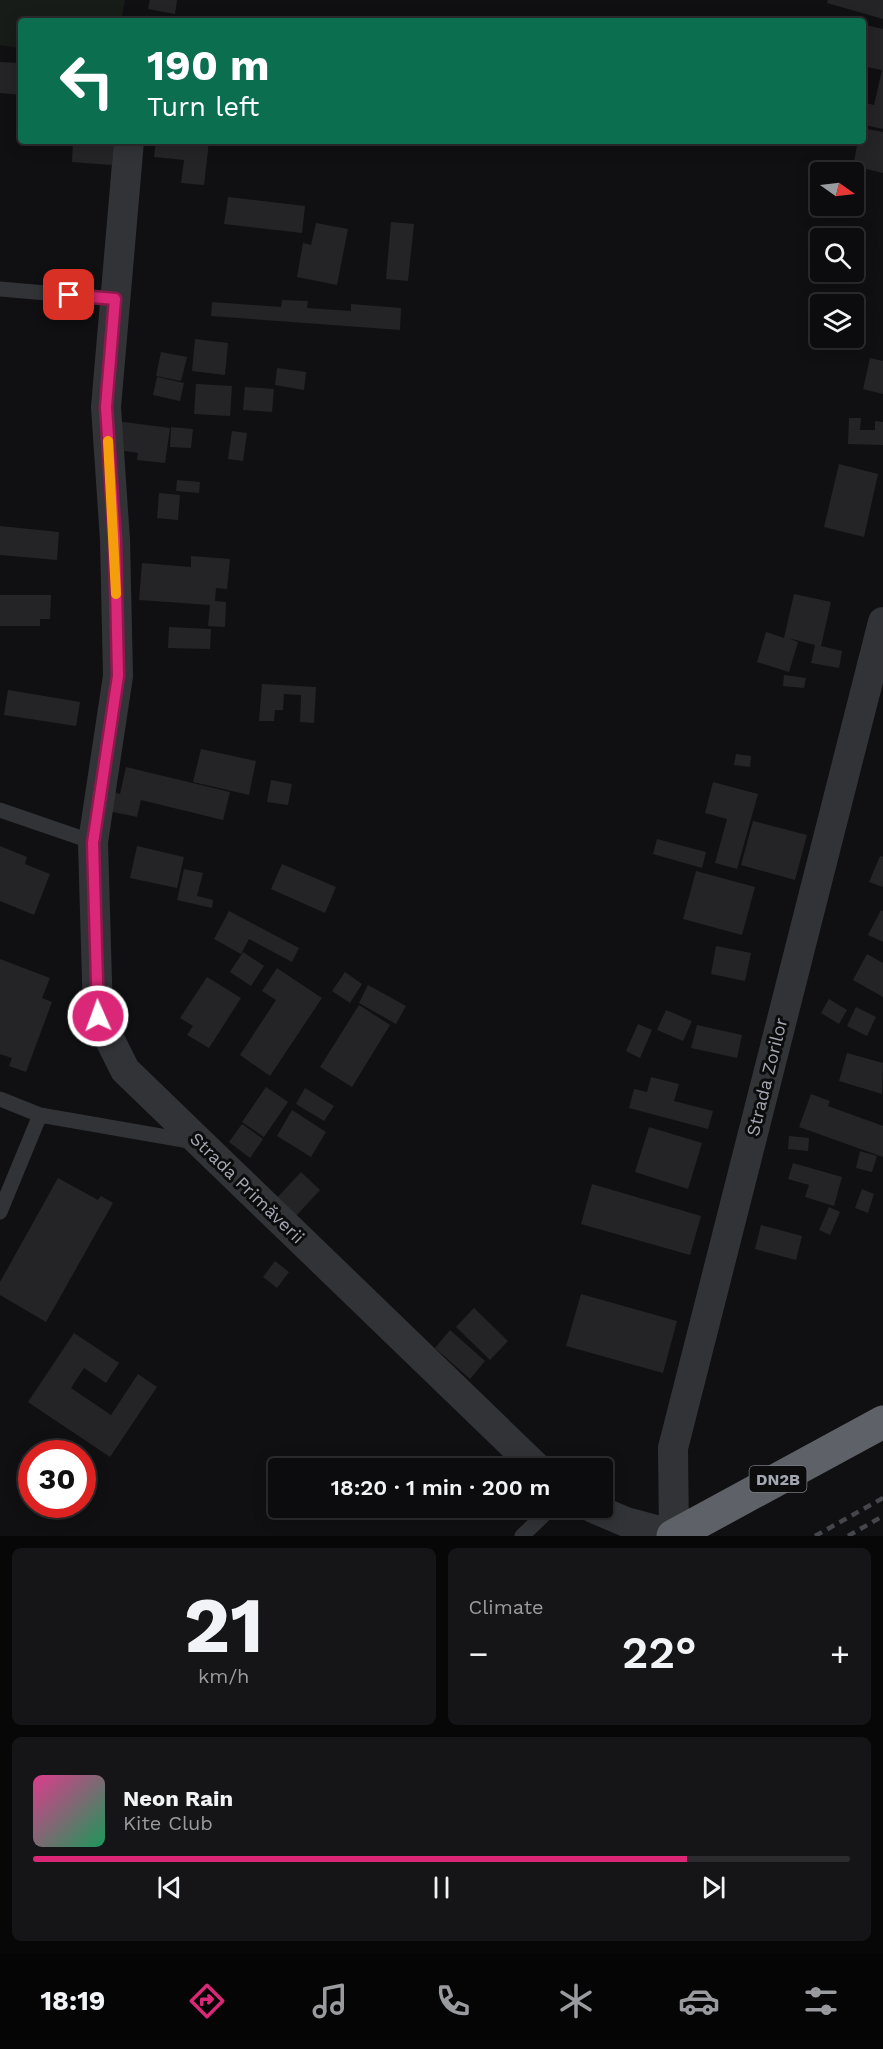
<!DOCTYPE html>
<meta charset="utf-8">
<style>
body{margin:0;font-family:"Work Sans",sans-serif;background:#151517;color:#f1f3f6;height:100vh;display:flex;flex-direction:column;font-size:22px;white-space:nowrap}
*{box-sizing:border-box;margin:0}
p{font-size:20px;color:#9a9b9e}
.icon{flex:none;width:33px;height:33px;fill:none;stroke:currentColor;stroke-width:2;stroke-linecap:round;stroke-linejoin:round}
.map{position:relative;height:1536px;overflow:hidden}
.panel{display:flex;flex-direction:column;gap:12px;padding:12px;background:#070708;flex:1}
.panel>*{flex:none}
.top-card{position:absolute;left:18px;top:18px;width:848px;height:126px;border-radius:6px;box-shadow:0 3px 15px #0003,0 0 0 2px #2c2c2e;background:#0b6e4f;color:#fff;overflow:hidden}
.needle{width:39px;rotate:104deg}
.buttons{position:absolute;left:810px;top:162px;display:grid;gap:12px}
.buttons a{display:grid;place-items:center;width:54px;height:54px;border-radius:6px;background:#0c0c0e;box-shadow:0 3px 15px #0003,0 0 0 2px #2c2c2e;font-size:30px}
.speed{position:absolute;left:18px;top:1440px;display:flex;gap:12px;font-size:30px;font-weight:700;text-align:center}
.speed>*{display:grid;place-content:center;width:78px;height:78px;border-radius:50%;background:#0c0c0e;box-shadow:0 3px 15px #0003,0 0 0 2px #2c2c2e;line-height:1}
.speed .limit{border:9px solid #d22;background:#fff;color:#111}
.pin{position:absolute;display:grid;place-items:center;width:51px;height:51px;color:#fff;margin:-26px;border-radius:12px;box-shadow:0 3px 9px #0006}
.me{position:absolute;width:66px;margin:-33px;rotate:358deg;stroke-linejoin:round;filter:drop-shadow(0 0 4px #0008)}
.turn{display:flex;align-items:center;gap:21px;height:126px;padding:0 30px;font-size:27px}
.turn .icon{width:78px;height:78px;stroke-width:2.5}
.turn b{display:block;font-size:42px;line-height:51px}
.big{font-size:45px;font-weight:600;line-height:1.1}
.panel .card{flex:1;display:flex;flex-direction:column;justify-content:center;gap:9px;min-width:0;padding:0 21px;border-radius:9px;background:#151517}
.panel .dial{align-items:center;gap:0}
.dial b{font-size:78px;line-height:1}
.song{display:flex;align-items:center;gap:18px}
.cover{width:72px;height:72px;border-radius:9px;background:linear-gradient(135deg,hsl(330 70% 55%),hsl(150 70% 35%))}
.played{height:6px;border-radius:3px;background:linear-gradient(90deg,#db2777 80%,#2c2c2e 80%)}
.keys{display:flex;justify-content:space-around;direction:ltr}
.heat{display:flex;justify-content:space-between;align-items:center;font-size:33px;direction:ltr}
.panel .tiles{flex:1;display:grid;gap:12px;grid-template-columns:1fr 1fr}
.card:last-child{grid-column:span 2}
.trip{position:absolute;left:268px;top:1458px;width:345px;height:60px;border-radius:6px;background:#0c0c0e;box-shadow:0 3px 15px #0003,0 0 0 2px #2c2c2e;font-weight:600;line-height:60px;text-align:center}
.tab-bar{display:flex;height:96px;justify-content:space-around;align-items:center;background:#050506;color:#9a9b9e}
.tab-bar .icon{width:42px;height:42px}
.tab-bar .selected{color:#db2777}
.tab-bar b{font-size:27px;color:#f1f3f6}
.map>svg:first-child{display:block}
.green{fill:#171c18}
.building{fill:#242326}
.lines{fill:none;stroke-linecap:round;stroke-linejoin:round}
.lane{stroke:#323336;stroke-width:15}
.street{stroke:#323336;stroke-width:30}
.highway{stroke:#5e6167;stroke-width:33}
.rail{stroke:#45464b;stroke-width:4.5;stroke-dasharray:8 6;stroke-linecap:butt}
.route-casing{stroke:#8e194d;stroke-width:15}
.route{stroke:#db2777;stroke-width:10}
.slow{stroke:#f59e0b;stroke-width:10}
.labels{text-anchor:middle;stroke-width:6;stroke-linejoin:round;paint-order:stroke}
.shield{fill:#0c0c0d;stroke:#767880;stroke-width:1.5}
.shield-label{font-size:16px;font-weight:bold;fill:#a3a7b2}
.street-label{font-size:18px;fill:#a3a7b2;stroke:#0c0c0d}
</style>
<div class="map">
<svg width="883" height="1536" viewBox="0 0 883 1536">
<rect width="100%" height="100%" fill="#101012"/>
<!-- green -->
<path class="green" d="M 0,0 L 125,0 L 121,21 L 21,21 L 21,48 L 0,45 Z"/>
<!-- building -->
<path class="building" d="M 150,0 L 177,0 L 175,14 L 148,9 Z
M 828,0 L 883,0 L 883,19 L 827,3 Z
M 865,25 L 883,29 L 883,129 L 865,125 L 867,118 L 862,117 L 862,102 L 874,105 L 882,70 L 862,66 L 862,37 Z
M 0,62 L 21,63 L 21,95 L 0,93 Z
M 862,128 L 883,132 L 883,173 L 853,166 L 858,141 L 862,141 Z
M 73,141 L 114,141 L 112,165 L 72,162 Z
M 156,141 L 209,141 L 204,185 L 181,183 L 184,160 L 154,157 Z
M 228,197 L 305,206 L 302,233 L 224,224 Z
M 391,222 L 414,224 L 408,281 L 386,279 Z
M 316,223 L 348,229 L 337,285 L 297,277 L 303,243 L 311,245 Z
M 282,300 L 308,301 L 307,308 L 351,311 L 351,304 L 401,308 L 400,330 L 211,316 L 212,302 L 281,307 Z
M 195,339 L 228,343 L 225,375 L 192,371 Z
M 161,352 L 187,357 L 181,381 L 156,376 Z
M 870,358 L 883,361 L 883,394 L 863,389 Z
M 277,368 L 306,372 L 304,390 L 275,385 Z
M 157,377 L 184,383 L 180,401 L 153,395 Z
M 196,384 L 232,386 L 230,416 L 194,414 Z
M 245,387 L 274,389 L 272,412 L 243,410 Z
M 849,418 L 861,418 L 860,430 L 875,430 L 875,421 L 883,422 L 883,445 L 848,444 Z
M 116,421 L 170,428 L 165,463 L 137,460 L 138,453 L 112,449 Z
M 171,427 L 193,429 L 191,448 L 170,447 Z
M 232,431 L 247,433 L 243,461 L 228,459 Z
M 839,464 L 878,474 L 864,537 L 824,527 Z
M 177,480 L 200,482 L 199,493 L 176,491 Z
M 159,493 L 180,495 L 178,520 L 157,518 Z
M 0,526 L 59,532 L 57,560 L 0,555 Z
M 191,556 L 230,559 L 227,589 L 216,588 L 215,601 L 226,602 L 225,627 L 208,626 L 210,605 L 139,600 L 142,563 L 191,567 Z
M 794,594 L 831,602 L 821,646 L 842,651 L 839,668 L 811,663 L 815,645 L 788,638 L 798,642 L 789,672 L 757,662 L 766,632 L 784,638 Z
M 0,595 L 51,595 L 50,619 L 40,619 L 40,626 L 0,626 Z
M 169,627 L 211,629 L 210,649 L 168,648 Z
M 784,675 L 806,678 L 804,688 L 783,686 Z
M 262,684 L 316,687 L 314,723 L 300,722 L 301,695 L 284,694 L 283,710 L 275,710 L 274,721 L 259,721 Z
M 8,690 L 80,702 L 76,726 L 4,715 Z
M 201,749 L 256,761 L 249,795 L 193,782 Z
M 736,754 L 751,756 L 750,767 L 734,765 Z
M 126,767 L 230,792 L 223,820 L 141,800 L 137,817 L 104,810 L 109,791 L 120,794 Z
M 271,780 L 292,784 L 288,805 L 267,802 Z
M 713,782 L 758,794 L 737,869 L 715,863 L 727,819 L 705,813 Z
M 753,821 L 807,835 L 795,880 L 741,865 Z
M 657,839 L 706,852 L 702,868 L 653,854 Z
M 0,846 L 27,857 L 25,864 L 50,874 L 34,915 L 0,901 Z
M 137,846 L 184,857 L 177,888 L 130,878 Z
M 880,856 L 883,857 L 883,887 L 869,882 Z
M 282,864 L 336,887 L 325,913 L 271,889 Z
M 184,869 L 203,873 L 197,896 L 213,900 L 212,908 L 177,900 Z
M 696,871 L 755,887 L 742,935 L 683,919 Z
M 881,910 L 883,911 L 883,942 L 868,935 Z
M 229,911 L 299,948 L 292,962 L 249,939 L 241,954 L 214,939 Z
M 716,946 L 751,953 L 745,981 L 711,974 Z
M 243,952 L 264,966 L 251,986 L 230,972 Z
M 867,954 L 883,963 L 883,997 L 853,980 Z
M 0,959 L 50,978 L 42,998 L 52,1002 L 26,1072 L 9,1066 L 12,1058 L 0,1054 Z
M 277,968 L 322,998 L 270,1076 L 240,1055 L 276,1000 L 262,991 Z
M 345,972 L 362,984 L 350,1003 L 332,991 Z
M 207,977 L 241,998 L 209,1048 L 187,1035 L 193,1026 L 180,1018 Z
M 368,985 L 406,1006 L 396,1024 L 359,1003 Z
M 829,999 L 847,1010 L 839,1024 L 821,1013 Z
M 359,1005 L 390,1025 L 352,1087 L 320,1067 Z
M 856,1007 L 876,1017 L 867,1036 L 847,1026 Z
M 666,1010 L 692,1021 L 683,1041 L 657,1030 Z
M 638,1024 L 652,1030 L 640,1058 L 626,1051 Z
M 697,1025 L 742,1035 L 737,1058 L 691,1048 Z
M 847,1053 L 883,1063 L 882,1094 L 839,1081 Z
M 651,1077 L 679,1084 L 674,1101 L 713,1111 L 708,1129 L 629,1108 L 634,1089 L 647,1092 Z
M 266,1087 L 288,1102 L 264,1137 L 242,1122 Z
M 305,1088 L 334,1106 L 324,1121 L 296,1104 Z
M 811,1094 L 830,1101 L 828,1106 L 883,1126 L 883,1157 L 799,1127 Z
M 292,1110 L 326,1132 L 311,1157 L 277,1136 Z
M 242,1124 L 263,1139 L 250,1158 L 229,1142 Z
M 649,1127 L 702,1143 L 688,1189 L 635,1172 Z
M 789,1136 L 809,1138 L 808,1151 L 788,1149 Z
M 860,1151 L 877,1156 L 872,1172 L 856,1168 Z
M 793,1163 L 842,1177 L 834,1206 L 805,1197 L 809,1185 L 788,1179 Z
M 301,1172 L 320,1190 L 295,1217 L 276,1199 Z
M 58,1178 L 98,1200 L 101,1196 L 113,1203 L 46,1322 L 0,1295 L 0,1282 Z
M 592,1184 L 701,1216 L 690,1255 L 581,1224 Z
M 862,1189 L 874,1194 L 868,1213 L 855,1208 Z
M 829,1207 L 840,1212 L 830,1235 L 819,1230 Z
M 761,1225 L 802,1236 L 796,1260 L 755,1249 Z
M 275,1261 L 289,1272 L 277,1288 L 263,1277 Z
M 581,1294 L 677,1321 L 663,1373 L 566,1346 Z
M 474,1308 L 508,1341 L 490,1360 L 456,1327 Z
M 450,1330 L 485,1361 L 470,1379 L 435,1348 Z
M 74,1333 L 119,1363 L 106,1383 L 84,1368 L 71,1388 L 111,1415 L 138,1374 L 157,1387 L 110,1457 L 28,1402 Z"/>
<g class="lines">
<!-- lane -->
<path class="lane" d="M 0,289 L 115,299
M 0,810 L 93,842
M 0,1099 L 40,1115 L 195,1142
M 0,1212 L 40,1115
M 522,1536 L 551,1508"/>
<!-- street -->
<path class="street" d="M 129,141 L 106,407 L 115,540 L 118,676 L 93,842 L 98,1016 L 125,1070 L 537,1468
M 593,1508 L 626,1522 L 674,1535 L 673,1448 L 883,622"/>
<!-- highway -->
<path class="highway" d="M 673,1536 L 883,1422"/>
<!-- rail -->
<path class="rail" d="M 815,1536 L 883,1498
M 848,1536 L 883,1516"/>
</g>
<g class="lines">
<!-- route casing -->
<g class="route-casing">
<path id="route" d="M 69,295 L 115,299 L 106,407 L 115,540 L 118,676 L 93,843 L 98,1016"/>
</g>
<!-- route -->
<use href="#route" class="route"/>
<!-- slow -->
<path class="slow" d="M 108,441 L 116,594"/>
</g>
<g class="labels">
<!-- shield labels -->
<rect class="shield" x="749.5" y="1466" width="57" height="26" rx="4.5"/>
<g class="shield-label">
<text x="778" y="1485">DN2B</text>
</g>
<!-- street labels -->
<g class="street-label">
<text transform="translate(767 1077) rotate(-76)" y="6">Strada Zorilor</text>
<text transform="translate(247 1188) rotate(44)" y="6">Strada Primăverii</text>
</g>
</g>
</svg>
<div class="buttons">
<a><svg class="needle" viewBox="-14 -14 28 28"><path d="M0-13l5 13h-10z" fill="#e53935"/><path d="M0 13l5-13h-10z" fill="#9a9b9e"/></svg></a>
<a><svg class="icon" aria-label="search" viewBox="0 0 24 24"><circle cx="10" cy="10" r="6"/><path d="M15 15l6 6"/></svg></a>
<a><svg class="icon" aria-label="layers" viewBox="0 0 24 24"><path d="M12 4l9 5-9 5-9-5zM3 14l9 5 9-5"/></svg></a>
</div>
<div class="speed"><div class="limit">30</div></div>
<div class="pin" style="left:69px;top:295px;background:#d93025"><svg class="icon" aria-label="arrive" viewBox="0 0 24 24"><path d="M6 21V4h12l-3 4 3 4H6"/></svg></div>
<svg class="me" style="left:98px;top:1016px" viewBox="-20 -20 40 40"><circle r="17" fill="#db2777" stroke="#fff" stroke-width="3"/><path d="M0-11L8 9 0 5-8 9z" fill="#fff"/></svg>
<div class="trip">18:20 · 1 min · 200 m</div>
<div class="top-card">
<div class="turn"><svg class="icon" aria-label="left" viewBox="0 0 24 24"><path d="M17 20v-9H6M10 6l-5 5 5 5"/></svg><div><b>190 m</b>Turn left</div></div>
</div>
</div>
<section class="panel">
<div class="tiles">
<div class="card dial"><b>21</b><p>km/h</p></div>
<div class="card"><p>Climate</p>
<div class="heat"><a>−</a><b class="big">22°</b><a>+</a></div>
</div>
<div class="card">
<div class="song"><i class="cover"></i><div><b>Neon Rain</b><p>Kite Club</p></div></div>
<div class="played"></div>
<div class="keys"><svg class="icon" aria-label="previous" viewBox="0 0 24 24"><path d="M18 5L8 12l10 7zM5 5v14"/></svg><svg class="icon" aria-label="pause" viewBox="0 0 24 24"><path d="M8 5v14M16 5v14"/></svg><svg class="icon" aria-label="next" viewBox="0 0 24 24"><path d="M6 5l10 7-10 7zM19 5v14"/></svg></div>
</div>
</div>
</section>
<nav class="tab-bar">
<b>18:19</b>
<svg class="icon selected" aria-label="directions" viewBox="0 0 24 24"><path d="M12 3l9 9-9 9-9-9zM9 14v-3h6M13 9l2 2-2 2"/></svg>
<svg class="icon" aria-label="music" viewBox="0 0 24 24"><path d="M9 18V5l10-2v13"/><circle cx="6" cy="18" r="3"/><circle cx="16" cy="16" r="3"/></svg>
<svg class="icon" aria-label="phone" viewBox="0 0 24 24"><path d="M5 4h4l2 5-3 2q2 4 5 5l2-3 5 2v4C11 20 4 13 5 4z"/></svg>
<svg class="icon" aria-label="climate" viewBox="0 0 24 24"><path d="M12 3v18M4 7l16 10M4 17L20 7"/></svg>
<svg class="icon" aria-label="car" viewBox="0 0 24 24"><path d="M5 17H2v-5l4-1 3-4h7l3 4 3 1v5h-3M9 17h6M6 11h13"/><circle cx="7" cy="17" r="2"/><circle cx="17" cy="17" r="2"/></svg>
<svg class="icon" aria-label="filters" viewBox="0 0 24 24"><path d="M4 7h16M4 17h16"/><circle cx="9" cy="7" r="2"/><circle cx="15" cy="17" r="2"/></svg>
</nav>
